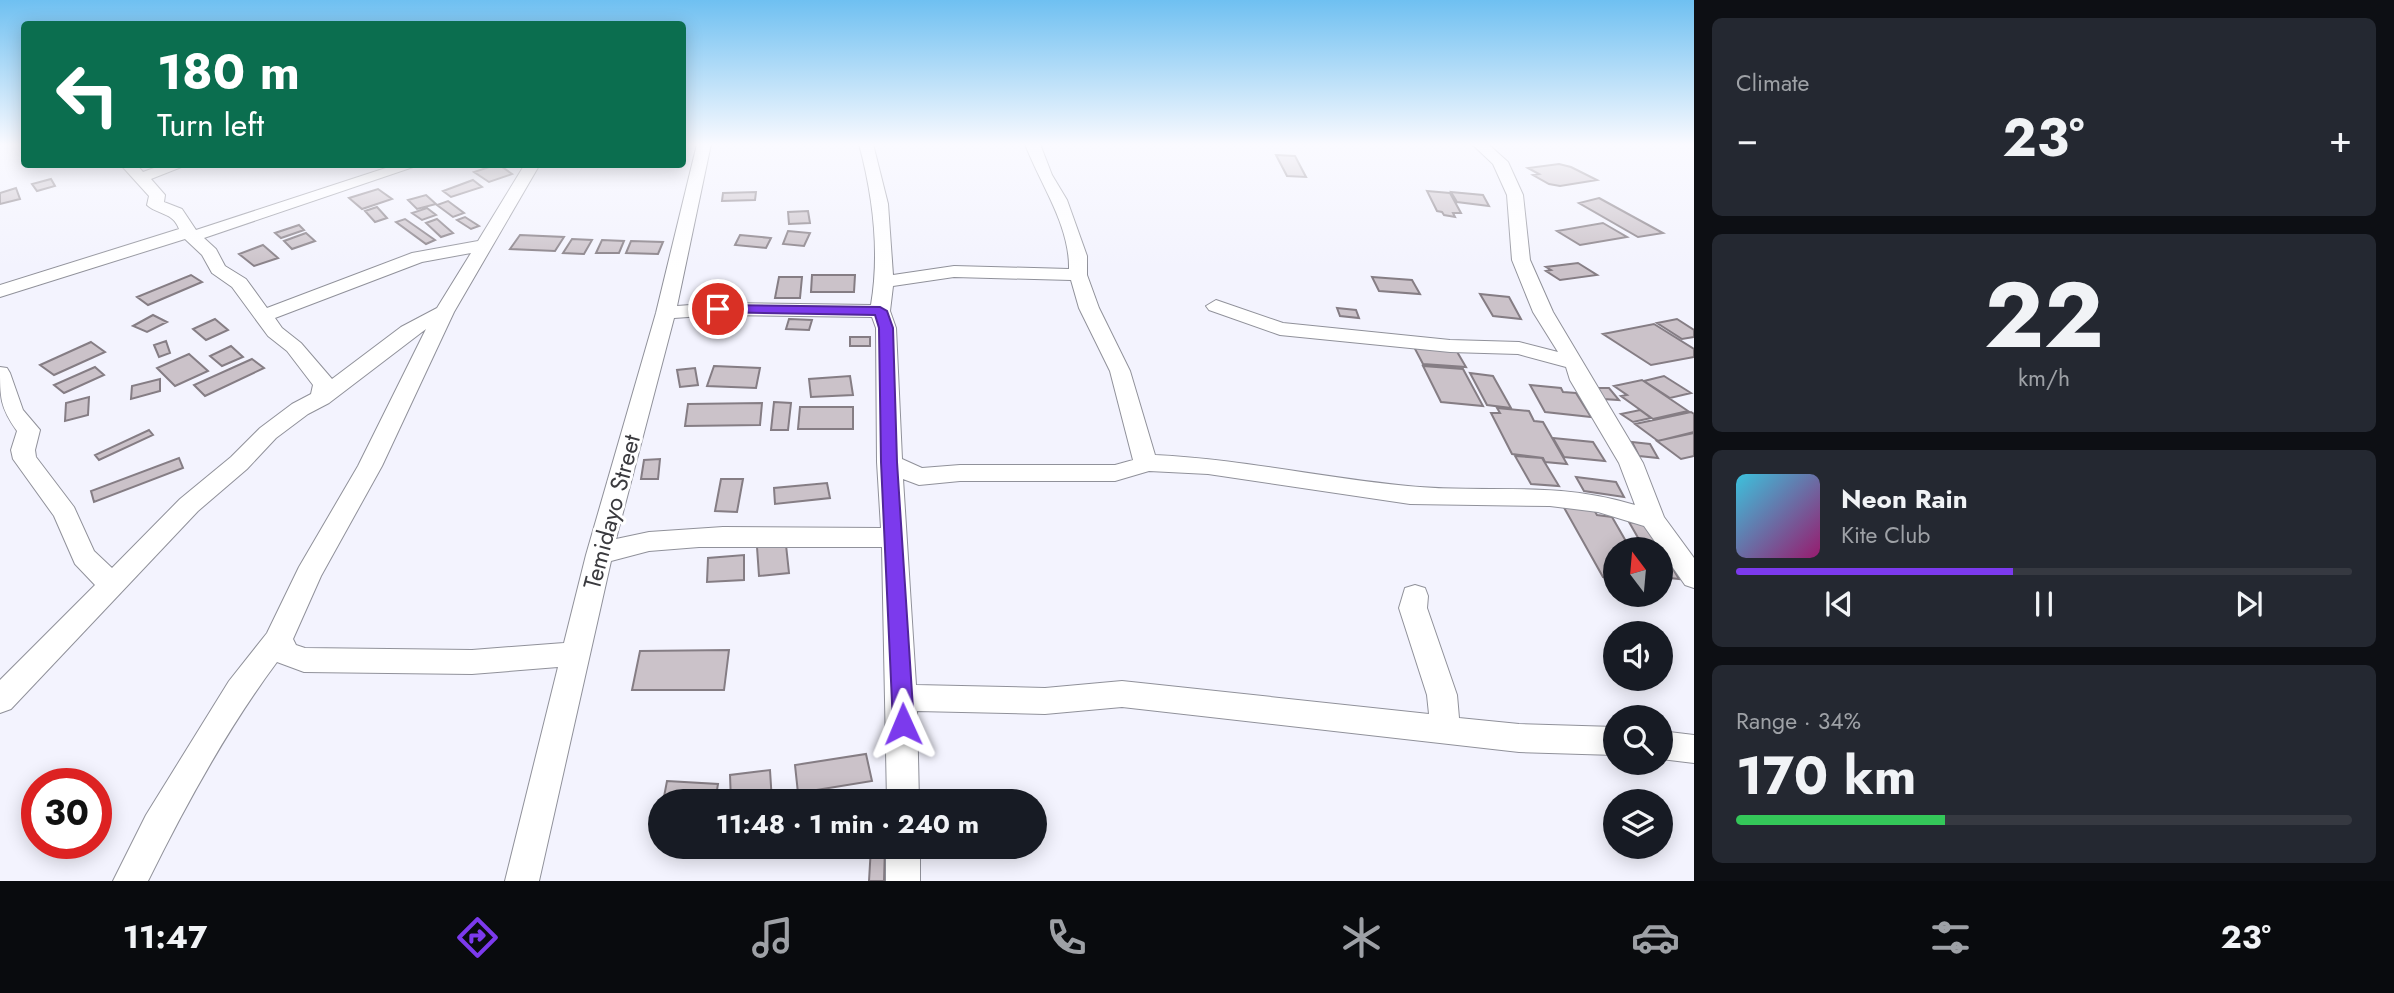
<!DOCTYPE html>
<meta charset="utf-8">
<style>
body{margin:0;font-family:Jost,sans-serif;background:#242831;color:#f1f3f6;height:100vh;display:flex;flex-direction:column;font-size:26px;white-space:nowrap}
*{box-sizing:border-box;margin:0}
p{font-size:23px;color:#9ea1a6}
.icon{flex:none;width:38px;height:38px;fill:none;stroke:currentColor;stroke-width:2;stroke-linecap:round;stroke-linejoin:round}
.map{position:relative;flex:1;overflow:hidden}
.side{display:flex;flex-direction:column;gap:18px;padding:18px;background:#0d0f14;width:700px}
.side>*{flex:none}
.hud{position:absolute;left:21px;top:21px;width:665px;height:147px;border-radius:7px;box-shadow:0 4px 18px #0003;background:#0b6e4f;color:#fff;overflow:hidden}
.needle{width:46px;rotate:344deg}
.tools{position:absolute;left:1603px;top:537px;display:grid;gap:14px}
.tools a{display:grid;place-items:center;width:70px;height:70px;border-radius:50%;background:#171b24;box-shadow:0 4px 18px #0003;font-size:35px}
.speed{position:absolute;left:21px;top:768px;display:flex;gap:14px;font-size:35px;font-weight:700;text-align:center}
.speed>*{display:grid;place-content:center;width:91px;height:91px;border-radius:50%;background:#171b24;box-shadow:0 4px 18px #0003;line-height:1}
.speed .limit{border:10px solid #d22;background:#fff;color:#111}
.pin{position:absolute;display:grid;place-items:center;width:60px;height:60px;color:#fff;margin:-30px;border:4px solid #fff;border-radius:50%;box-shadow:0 2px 7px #0007}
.me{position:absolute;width:77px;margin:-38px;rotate:359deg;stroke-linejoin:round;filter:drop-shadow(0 0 5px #0008)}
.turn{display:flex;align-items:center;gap:24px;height:147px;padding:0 21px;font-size:32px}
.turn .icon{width:91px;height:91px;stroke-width:2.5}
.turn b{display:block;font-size:49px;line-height:60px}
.big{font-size:52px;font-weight:700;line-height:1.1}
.side .card{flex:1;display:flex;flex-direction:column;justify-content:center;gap:10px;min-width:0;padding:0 24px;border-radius:10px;background:#242831}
.side .dial{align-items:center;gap:0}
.dial b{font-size:91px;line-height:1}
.song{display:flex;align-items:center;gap:21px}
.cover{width:84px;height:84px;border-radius:10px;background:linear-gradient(135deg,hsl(190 70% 55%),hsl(320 70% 35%))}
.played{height:7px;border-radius:4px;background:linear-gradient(90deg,#7c3aed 45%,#363941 45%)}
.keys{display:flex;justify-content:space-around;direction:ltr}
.heat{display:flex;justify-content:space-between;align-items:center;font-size:38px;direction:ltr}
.charge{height:10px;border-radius:5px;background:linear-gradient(90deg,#34c759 34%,#363941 0)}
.trip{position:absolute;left:648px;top:789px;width:399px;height:70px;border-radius:35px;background:#171b24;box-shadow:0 4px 18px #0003;font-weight:700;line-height:70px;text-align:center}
.dock{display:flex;height:112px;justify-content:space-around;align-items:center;background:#090b0e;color:#9ea1a6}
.dock .icon{width:49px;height:49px}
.dock .current{color:#7c3aed}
.dock b{font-size:32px;color:#f1f3f6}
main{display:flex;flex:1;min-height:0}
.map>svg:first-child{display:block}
.building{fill:#cbc2c9;stroke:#857d84;stroke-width:2}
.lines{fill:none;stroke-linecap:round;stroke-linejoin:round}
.minor-casing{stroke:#90919a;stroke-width:2}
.minor{fill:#fff;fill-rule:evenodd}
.route{fill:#7c3aed;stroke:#51269a;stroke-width:2}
.labels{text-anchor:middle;stroke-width:6;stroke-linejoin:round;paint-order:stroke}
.street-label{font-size:24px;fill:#3a3a3e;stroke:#fff}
</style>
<main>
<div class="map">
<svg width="1694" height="881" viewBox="0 0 1694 881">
<rect width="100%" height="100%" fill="#f3f3fe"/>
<!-- building -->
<path class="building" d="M 1276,155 L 1295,156 L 1306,177 L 1287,176 Z
M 498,164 L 512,174 L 489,182 L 474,172 Z
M 1559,164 L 1571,167 L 1597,180 L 1560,186 L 1549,184 L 1533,175 L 1539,174 L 1528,168 Z
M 51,179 L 55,186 L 37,191 L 32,184 Z
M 473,180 L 482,187 L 451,197 L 443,191 Z
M 16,188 L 20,199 L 0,204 L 0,193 Z
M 378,189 L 392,199 L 362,209 L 349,198 Z
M 1427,191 L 1450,193 L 1461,213 L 1453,213 L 1455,217 L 1444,215 L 1442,212 L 1437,211 Z
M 756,192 L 755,200 L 722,201 L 723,193 Z
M 1451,192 L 1483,195 L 1489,206 L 1457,202 Z
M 426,195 L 436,204 L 417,209 L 408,200 Z
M 1599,198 L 1663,233 L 1638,237 L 1579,203 Z
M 448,201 L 464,213 L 453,217 L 437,205 Z
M 377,207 L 387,218 L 375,222 L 365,211 Z
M 427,208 L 436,215 L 422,220 L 412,213 Z
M 808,211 L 810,223 L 789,224 L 788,212 Z
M 465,217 L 479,226 L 471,229 L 457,220 Z
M 405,219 L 435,240 L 426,244 L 396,222 Z
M 437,219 L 453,233 L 441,237 L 426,223 Z
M 1603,223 L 1627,237 L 1580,245 L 1557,231 Z
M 299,225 L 304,230 L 281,238 L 275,233 Z
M 788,231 L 810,233 L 804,246 L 783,244 Z
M 306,233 L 315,241 L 292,249 L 284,241 Z
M 520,235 L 564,237 L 555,251 L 510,249 Z
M 740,235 L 771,238 L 766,248 L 735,245 Z
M 572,239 L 592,240 L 584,254 L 563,253 Z
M 602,240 L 624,241 L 619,253 L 596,253 Z
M 631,241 L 663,242 L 658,254 L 626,253 Z
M 263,245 L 278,258 L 254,266 L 239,254 Z
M 1578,263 L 1597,275 L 1560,280 L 1546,271 L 1551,270 L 1546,267 Z
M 191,275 L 202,282 L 148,305 L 137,297 Z
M 812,275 L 855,275 L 854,292 L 811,292 Z
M 779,277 L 802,277 L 800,298 L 775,298 Z
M 1372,277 L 1412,280 L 1420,294 L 1379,291 Z
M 1480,294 L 1509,297 L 1521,319 L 1493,316 Z
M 1337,308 L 1356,310 L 1359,318 L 1340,316 Z
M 153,315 L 167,322 L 147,332 L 133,326 Z
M 215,319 L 228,330 L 206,340 L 193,329 Z
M 789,319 L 812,320 L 809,330 L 786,329 Z
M 1677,319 L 1694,330 L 1694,337 L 1682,339 L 1657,323 Z
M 1654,324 L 1694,349 L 1694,357 L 1651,365 L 1603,334 Z
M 850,337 L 870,337 L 870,346 L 850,346 Z
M 166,341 L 170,353 L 159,357 L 154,345 Z
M 91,342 L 105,352 L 54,375 L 40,365 Z
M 231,346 L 243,357 L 222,366 L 210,356 Z
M 1414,347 L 1456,350 L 1466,367 L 1423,364 Z
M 189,354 L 208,371 L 175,386 L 157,368 Z
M 252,359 L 264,368 L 205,396 L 194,385 Z
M 714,366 L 760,368 L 756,388 L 707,386 Z
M 1423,366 L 1463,369 L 1483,406 L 1441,402 Z
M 95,367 L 104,375 L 64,393 L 54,385 Z
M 695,368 L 698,385 L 680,387 L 677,370 Z
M 1470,373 L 1493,376 L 1511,408 L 1487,405 Z
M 850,376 L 853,395 L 811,397 L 809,379 Z
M 1664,376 L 1691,393 L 1670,398 L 1644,381 Z
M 160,379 L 160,391 L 131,399 L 132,386 Z
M 1642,380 L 1688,411 L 1653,419 L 1621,396 L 1627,395 L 1614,386 Z
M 1530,385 L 1561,388 L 1563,392 L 1576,393 L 1591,417 L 1545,412 Z
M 1594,388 L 1609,388 L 1619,400 L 1603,399 Z
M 89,397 L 88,415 L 65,421 L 66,403 Z
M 774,402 L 791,403 L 788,430 L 771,430 Z
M 762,403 L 760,425 L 685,426 L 688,404 Z
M 800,407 L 853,407 L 853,429 L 798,429 Z
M 1497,408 L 1529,411 L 1534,421 L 1543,422 L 1567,464 L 1545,462 L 1543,458 L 1512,454 L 1491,413 L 1500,413 Z
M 1640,410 L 1651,418 L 1633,422 L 1621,414 Z
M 1691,412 L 1694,414 L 1694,432 L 1658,441 L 1635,424 Z
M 149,430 L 153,435 L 99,460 L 95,455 Z
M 1694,433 L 1694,456 L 1681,459 L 1657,441 Z
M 1553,438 L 1593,442 L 1605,461 L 1564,457 Z
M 1632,442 L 1650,444 L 1658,458 L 1639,456 Z
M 1515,456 L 1542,458 L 1559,486 L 1531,484 Z
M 179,458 L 183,468 L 94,502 L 91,491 Z
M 660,459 L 658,479 L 641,479 L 644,460 Z
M 1576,477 L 1616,482 L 1624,497 L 1584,491 Z
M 721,479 L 743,479 L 737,512 L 715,511 Z
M 827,483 L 830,498 L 775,504 L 774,488 Z
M 1562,504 L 1593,508 L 1597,515 L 1612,517 L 1631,550 L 1615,550 L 1615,579 L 1603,577 Z
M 1629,522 L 1645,524 L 1676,564 L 1670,564 L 1679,579 L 1661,577 L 1661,550 L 1645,550 Z
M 786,545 L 789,573 L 759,576 L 757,547 Z
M 744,555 L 744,580 L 707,582 L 708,558 Z
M 729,650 L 724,690 L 632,690 L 640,651 Z
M 866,754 L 872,781 L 798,793 L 795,765 Z
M 770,770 L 772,802 L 731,802 L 730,775 Z
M 667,781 L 718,784 L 715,802 L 663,802 Z
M 871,847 L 885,847 L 884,881 L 869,881 Z"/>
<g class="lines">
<!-- minor casing -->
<g class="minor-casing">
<path id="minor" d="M 697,144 L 711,144 L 677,306 L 717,303 L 871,305 C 880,252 873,196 859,144 L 873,144 L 888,204 L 893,275 L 954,266 L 1069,269 C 1070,225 1040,184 1025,144 L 1040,144 L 1052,175 L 1067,200 L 1087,256 L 1087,275 L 1099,308 L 1130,371 L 1155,455 C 1240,459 1323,478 1408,486 C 1489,494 1554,480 1635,505 L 1619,463 L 1570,380 L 1566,367 L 1518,354 L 1450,352 L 1280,335 L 1209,310 L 1206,306 L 1216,300 L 1283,323 L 1450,340 L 1519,342 L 1558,352 L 1533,312 L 1512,260 L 1507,195 L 1493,164 L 1472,144 L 1488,144 L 1508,162 L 1523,195 L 1530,260 L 1553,312 L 1643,463 L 1664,517 L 1694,558 L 1694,588 L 1685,585 L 1644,526 L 1598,512 L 1550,506 L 1410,504 L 1208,474 L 1149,471 L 1115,481 L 960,481 L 919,485 L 903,479 L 916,685 L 1045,688 L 1122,681 L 1429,714 L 1427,695 L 1399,608 L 1405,588 L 1415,585 L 1425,588 L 1428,596 L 1427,608 L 1457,695 L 1459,718 L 1519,724 L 1615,727 L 1615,755 L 1519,752 L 1122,707 L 1045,714 L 917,711 L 919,802 L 887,802 L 882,547 L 699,547 L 649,551 L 611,561 L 539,881 L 505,881 L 558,667 L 472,674 L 304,672 L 277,662 C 227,729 185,806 148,881 L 113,881 L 146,815 L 229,681 L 267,633 L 299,567 L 358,466 L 426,329 L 329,403 L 308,414 L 276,438 L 247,469 L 198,511 L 11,709 L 0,713 L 0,680 L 95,585 L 75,564 L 54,516 L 13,459 L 11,450 L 17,431 C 0,407 0,398 0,367 L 7,368 L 10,373 L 23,410 L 40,430 L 35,450 L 36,457 L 74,507 L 94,551 L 112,568 L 180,499 L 231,457 L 260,428 L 292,404 L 311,394 L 313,385 L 287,351 L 268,336 L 232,287 L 212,273 L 202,255 L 185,239 L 0,297 L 0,285 L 179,229 C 173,212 158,215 147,205 L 149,196 L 120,164 L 136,164 L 143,172 L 165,164 L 189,164 L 151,179 L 165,195 L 164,202 L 182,209 L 196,230 L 398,164 L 422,164 L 204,238 L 216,249 L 225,266 L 246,279 L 267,308 L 412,253 L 478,241 L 525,164 L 540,164 L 454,312 L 382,466 L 321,576 L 293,639 L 296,645 L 305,648 L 472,650 L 564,643 L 586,555 L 656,313 ZM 471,253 L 437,308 L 401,327 L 332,379 L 301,343 L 282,328 L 275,318 L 422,262 ZM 954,277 L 1071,280 L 1079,308 L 1110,371 L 1133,460 L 1115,465 L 960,465 L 922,468 L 902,459 L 896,328 L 890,311 L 893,286 ZM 717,315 L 872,317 L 876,328 L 877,462 L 881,528 L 723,527 L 649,532 L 616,539 L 674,318 Z
M 1661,731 L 1694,735 L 1694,763 L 1661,759 Z
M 886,847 L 920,847 L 920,881 L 886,881 Z"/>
</g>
<!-- minor -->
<use href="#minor" class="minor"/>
</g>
<!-- sky -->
<linearGradient id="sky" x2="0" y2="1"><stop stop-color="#6fc0f1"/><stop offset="0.54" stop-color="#fafaff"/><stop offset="1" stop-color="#fafaff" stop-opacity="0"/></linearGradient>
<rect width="1694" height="268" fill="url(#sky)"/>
<!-- route -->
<path class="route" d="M 718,305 L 880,307 L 887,311 L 893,328 L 897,462 L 914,724 L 911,730 L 903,733 L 896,730 L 893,724 L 881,462 L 879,328 L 875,315 L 713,312 L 711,309 Z"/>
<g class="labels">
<!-- street labels -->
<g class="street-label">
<text transform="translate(612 512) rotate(-75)" y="8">Temidayo Street</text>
</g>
</g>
</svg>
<div class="tools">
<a><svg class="needle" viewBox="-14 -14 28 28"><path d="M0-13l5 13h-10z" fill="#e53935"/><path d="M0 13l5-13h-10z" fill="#9ea1a6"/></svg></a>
<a><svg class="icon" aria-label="sound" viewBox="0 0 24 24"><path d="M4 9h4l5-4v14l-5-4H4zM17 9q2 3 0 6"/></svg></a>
<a><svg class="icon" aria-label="search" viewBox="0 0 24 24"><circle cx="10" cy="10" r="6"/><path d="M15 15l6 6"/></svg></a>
<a><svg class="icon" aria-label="layers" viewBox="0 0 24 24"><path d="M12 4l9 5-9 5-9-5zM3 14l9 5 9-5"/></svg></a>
</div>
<div class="speed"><div class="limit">30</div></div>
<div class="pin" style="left:718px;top:309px;background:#d93025"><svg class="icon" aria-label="arrive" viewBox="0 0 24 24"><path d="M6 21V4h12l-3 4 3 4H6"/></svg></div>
<svg class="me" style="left:903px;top:724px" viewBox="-20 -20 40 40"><path d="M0-17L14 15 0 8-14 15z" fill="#7c3aed" stroke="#fff" stroke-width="4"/></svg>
<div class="trip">11:48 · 1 min · 240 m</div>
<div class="hud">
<div class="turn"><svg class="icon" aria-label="left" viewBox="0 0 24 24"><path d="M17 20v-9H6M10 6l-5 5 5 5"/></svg><div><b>180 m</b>Turn left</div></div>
</div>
</div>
<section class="side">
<div class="card"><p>Climate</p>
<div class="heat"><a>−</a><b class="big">23°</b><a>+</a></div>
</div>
<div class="card dial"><b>22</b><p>km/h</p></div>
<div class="card">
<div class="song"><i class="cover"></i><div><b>Neon Rain</b><p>Kite Club</p></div></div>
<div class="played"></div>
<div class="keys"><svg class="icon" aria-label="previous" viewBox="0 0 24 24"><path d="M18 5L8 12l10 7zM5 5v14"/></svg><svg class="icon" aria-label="pause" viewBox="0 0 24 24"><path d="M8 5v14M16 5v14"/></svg><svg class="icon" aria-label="next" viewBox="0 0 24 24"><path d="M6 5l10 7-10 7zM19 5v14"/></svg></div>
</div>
<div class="card"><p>Range · 34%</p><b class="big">170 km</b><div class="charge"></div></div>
</section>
</main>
<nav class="dock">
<b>11:47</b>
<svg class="icon current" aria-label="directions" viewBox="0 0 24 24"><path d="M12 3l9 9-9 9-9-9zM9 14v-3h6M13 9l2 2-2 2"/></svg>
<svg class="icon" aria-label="music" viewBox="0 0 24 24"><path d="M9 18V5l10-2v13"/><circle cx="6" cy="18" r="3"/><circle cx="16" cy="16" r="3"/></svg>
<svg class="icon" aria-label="phone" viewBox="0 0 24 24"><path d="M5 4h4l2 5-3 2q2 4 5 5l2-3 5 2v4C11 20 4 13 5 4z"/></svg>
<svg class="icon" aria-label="climate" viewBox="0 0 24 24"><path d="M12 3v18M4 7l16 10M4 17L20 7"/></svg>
<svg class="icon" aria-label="car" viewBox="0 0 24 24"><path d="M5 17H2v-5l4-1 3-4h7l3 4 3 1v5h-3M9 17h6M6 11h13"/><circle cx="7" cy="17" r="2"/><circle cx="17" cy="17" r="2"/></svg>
<svg class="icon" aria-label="filters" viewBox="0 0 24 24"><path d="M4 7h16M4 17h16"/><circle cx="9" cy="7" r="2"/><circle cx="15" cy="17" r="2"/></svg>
<b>23°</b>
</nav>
